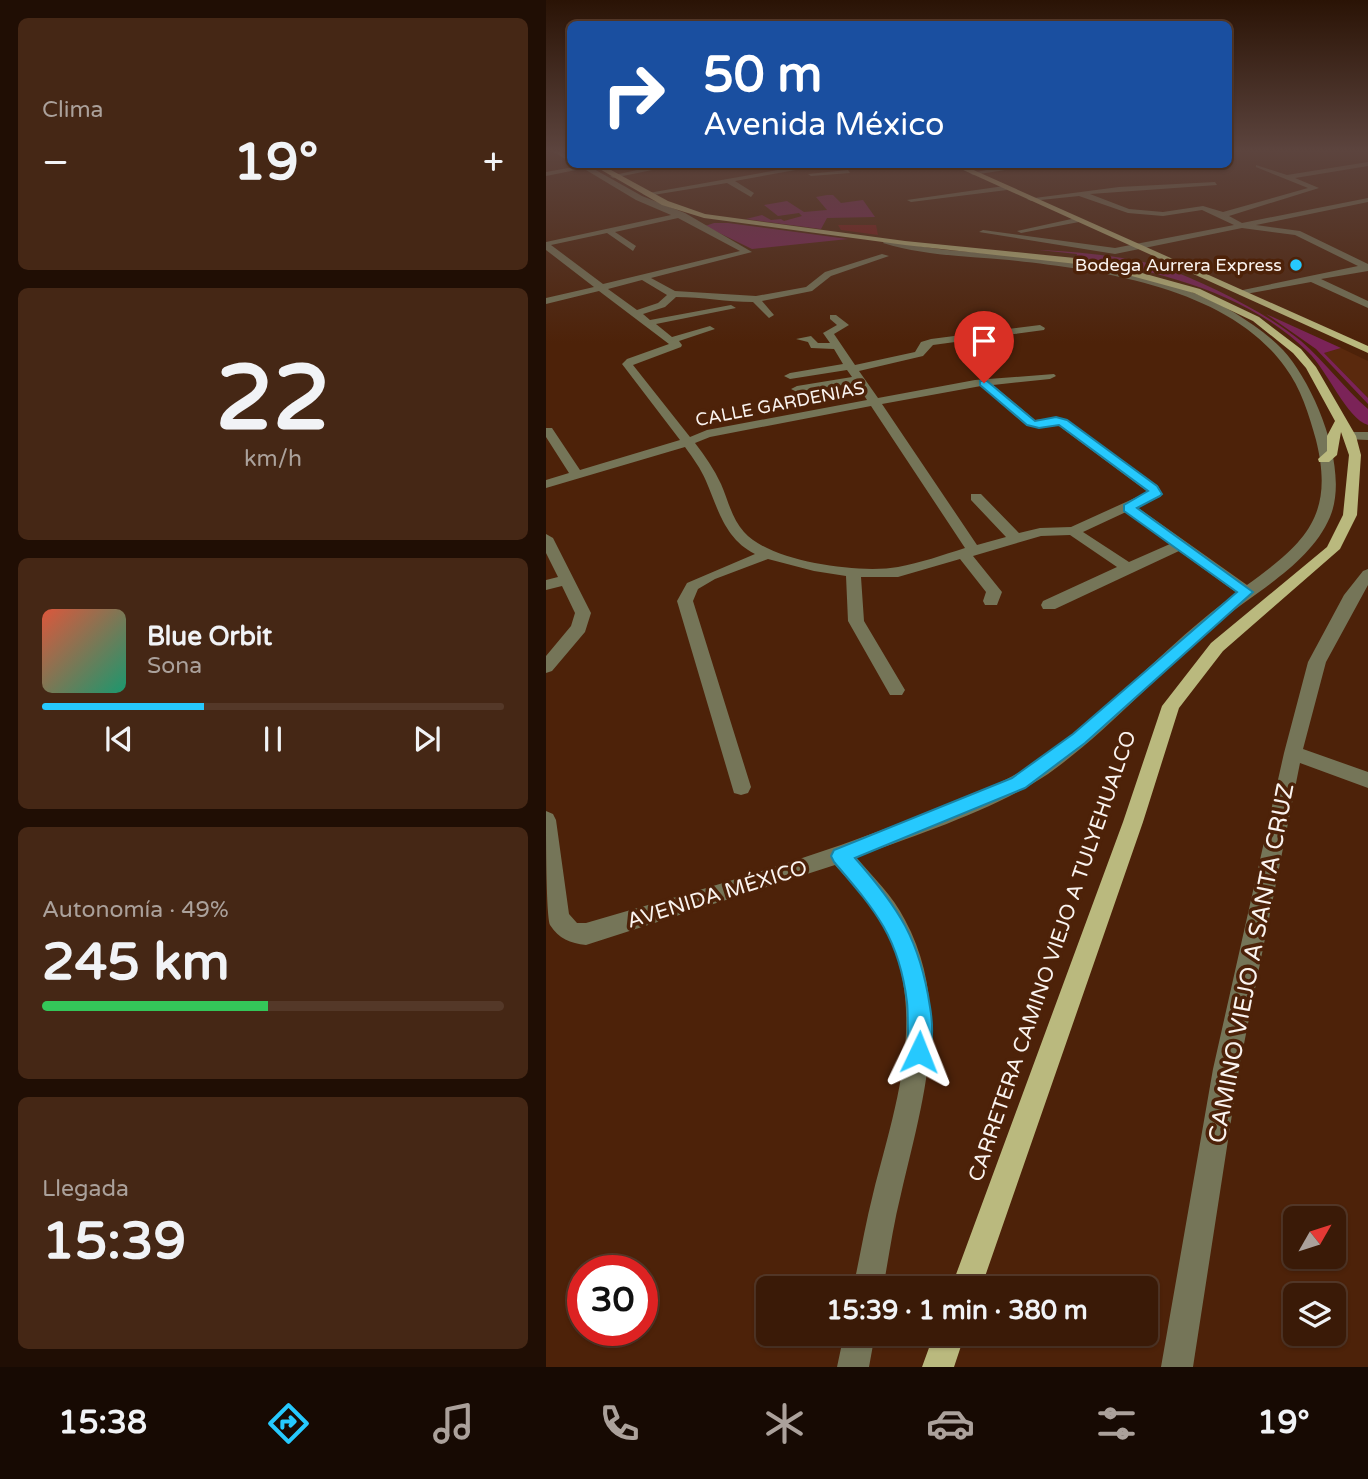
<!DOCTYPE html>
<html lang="es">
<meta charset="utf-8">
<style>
body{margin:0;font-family:"Varela Round",sans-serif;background:#452715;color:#f1f3f6;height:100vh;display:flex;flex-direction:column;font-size:26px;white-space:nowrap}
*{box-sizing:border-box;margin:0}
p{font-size:23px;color:#aba19b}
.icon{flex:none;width:38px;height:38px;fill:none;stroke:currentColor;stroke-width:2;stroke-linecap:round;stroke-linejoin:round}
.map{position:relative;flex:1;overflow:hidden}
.drawer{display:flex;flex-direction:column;gap:18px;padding:18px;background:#200e04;width:546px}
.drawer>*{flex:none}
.banner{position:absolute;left:21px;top:21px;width:665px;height:147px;border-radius:10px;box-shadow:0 2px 5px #0004,0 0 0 2px #543828;background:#1a4fa0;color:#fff;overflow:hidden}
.needle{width:46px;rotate:51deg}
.controls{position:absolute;left:737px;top:1206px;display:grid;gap:14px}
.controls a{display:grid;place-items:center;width:63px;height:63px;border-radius:10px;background:#3a1a07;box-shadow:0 2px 5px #0004,0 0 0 2px #543828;font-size:35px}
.speed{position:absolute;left:21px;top:1255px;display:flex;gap:14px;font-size:35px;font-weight:700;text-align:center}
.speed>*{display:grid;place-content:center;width:91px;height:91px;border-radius:50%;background:#3a1a07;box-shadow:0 2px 5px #0004,0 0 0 2px #543828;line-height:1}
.speed .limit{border:10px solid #d22;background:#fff;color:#111}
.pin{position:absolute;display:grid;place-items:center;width:60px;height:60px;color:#fff;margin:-72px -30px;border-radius:50% 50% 50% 0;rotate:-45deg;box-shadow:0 0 7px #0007}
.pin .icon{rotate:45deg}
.me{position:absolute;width:77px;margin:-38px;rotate:2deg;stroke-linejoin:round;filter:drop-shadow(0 0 5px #0008)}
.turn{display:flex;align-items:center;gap:24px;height:147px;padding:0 21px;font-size:32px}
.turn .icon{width:91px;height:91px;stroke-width:2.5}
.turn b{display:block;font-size:49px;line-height:60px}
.big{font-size:52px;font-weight:700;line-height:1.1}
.drawer .widget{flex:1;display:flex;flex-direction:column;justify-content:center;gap:10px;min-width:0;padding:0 24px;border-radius:10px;background:#452715}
.drawer .dial{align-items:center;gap:0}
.dial b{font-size:91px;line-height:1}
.song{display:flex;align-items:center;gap:21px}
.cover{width:84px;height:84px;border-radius:10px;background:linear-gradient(135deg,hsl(10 70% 55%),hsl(160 70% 35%))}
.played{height:7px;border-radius:4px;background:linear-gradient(90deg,#26c9fe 35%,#543828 35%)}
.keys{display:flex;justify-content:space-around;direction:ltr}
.heat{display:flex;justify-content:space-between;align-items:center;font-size:38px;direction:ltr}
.charge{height:10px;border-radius:5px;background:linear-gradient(90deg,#34c759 49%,#543828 0)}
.trip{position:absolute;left:210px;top:1276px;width:402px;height:70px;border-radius:10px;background:#3a1a07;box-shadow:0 2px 5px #0004,0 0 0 2px #543828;font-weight:700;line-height:70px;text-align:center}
.menu{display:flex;height:112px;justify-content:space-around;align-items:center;background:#170a03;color:#aba19b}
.menu .icon{width:49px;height:49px}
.menu .current{color:#26c9fe}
.menu b{font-size:32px;color:#f1f3f6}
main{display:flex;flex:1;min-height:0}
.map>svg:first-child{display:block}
.built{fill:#5a290d}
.green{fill:#7b2358}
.building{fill:#7b1715}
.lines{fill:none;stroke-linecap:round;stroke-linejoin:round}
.minor{fill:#757558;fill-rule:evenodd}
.major{fill:#bab97e;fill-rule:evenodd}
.route{fill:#26c9fe;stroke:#1983a5;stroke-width:2}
.poi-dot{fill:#26c9fe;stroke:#4d2209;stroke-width:2.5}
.labels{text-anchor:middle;stroke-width:7;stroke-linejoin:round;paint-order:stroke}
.far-poi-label{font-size:18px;fill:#faf3ef;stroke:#4d2209;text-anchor:end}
.far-street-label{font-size:18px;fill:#faf3ef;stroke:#4d2209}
.street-label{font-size:21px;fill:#faf3ef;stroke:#4d2209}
.near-street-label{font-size:24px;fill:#faf3ef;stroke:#4d2209}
</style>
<main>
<section class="drawer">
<div class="widget"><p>Clima</p>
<div class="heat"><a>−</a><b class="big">19°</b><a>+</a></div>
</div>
<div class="widget dial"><b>22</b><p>km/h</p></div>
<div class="widget">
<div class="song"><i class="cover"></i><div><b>Blue Orbit</b><p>Sona</p></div></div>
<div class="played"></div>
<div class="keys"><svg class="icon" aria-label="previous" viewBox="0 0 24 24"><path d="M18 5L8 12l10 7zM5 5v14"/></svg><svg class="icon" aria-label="pause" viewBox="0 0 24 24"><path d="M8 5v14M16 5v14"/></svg><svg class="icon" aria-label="next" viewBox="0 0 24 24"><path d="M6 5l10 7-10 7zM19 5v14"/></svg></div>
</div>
<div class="widget"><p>Autonomía · 49%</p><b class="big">245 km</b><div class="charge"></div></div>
<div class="widget"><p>Llegada</p><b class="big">15:39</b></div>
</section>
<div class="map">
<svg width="822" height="1367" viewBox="0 0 822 1367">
<rect width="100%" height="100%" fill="#4d2209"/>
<!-- built -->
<path class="built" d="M 795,348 L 822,361 L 822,398 L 778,353 Z"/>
<!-- green -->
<path class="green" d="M 281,195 L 287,195 L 295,203 L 317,200 L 329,217 L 281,218 L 275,229 L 200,219 L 216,215 L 225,220 L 235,219 L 238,221 L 256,216 L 253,213 L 232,216 L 218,205 L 241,201 L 258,212 L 281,210 L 270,197 Z
M 168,223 L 182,223 L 302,239 L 206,249 L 159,226 Z
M 493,250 C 527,251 587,257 619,268 C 660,283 721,313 755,341 C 779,362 798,388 822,409 L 822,425 C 800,418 782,371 762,352 C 703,293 609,270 530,257 L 531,254 Z
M 720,314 L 795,348 L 778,353 L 822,398 L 822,404 L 770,349 Z"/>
<!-- building -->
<path class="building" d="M 292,225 L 330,225 L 332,235 L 295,230 Z"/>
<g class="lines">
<!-- minor -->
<path class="minor" d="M 8,152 L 15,152 L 24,157 L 24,162 Z
M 822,162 L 822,166 L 749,178 L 773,188 L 683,216 L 696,223 L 822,198 L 822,202 L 710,225 L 754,231 L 822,264 L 822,271 L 775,279 L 822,301 L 822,308 L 765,282 L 694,295 L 692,293 L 697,290 L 812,266 L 749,235 L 696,228 L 569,254 L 433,232 L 437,230 L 569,248 L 688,225 L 656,210 L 617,216 L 582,213 L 533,196 L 485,201 L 481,199 L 573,187 L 669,182 L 671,185 L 544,194 L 583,209 L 617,212 L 657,206 L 677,212 L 762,188 L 710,167 L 710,165 L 741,175 Z
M 30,164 L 39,164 L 96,196 L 139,213 L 206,252 L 105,278 L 129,291 L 210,296 L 260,287 L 279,272 L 336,254 L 343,256 L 285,276 L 266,291 L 216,301 L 228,315 L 223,318 L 207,302 C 181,302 156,297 130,297 L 119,307 L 97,314 L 104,320 L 185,305 L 190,308 L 110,324 L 126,337 L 164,326 L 169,329 L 133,341 L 136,345 L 135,347 L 87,365 L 144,437 L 161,430 L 321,400 L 310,383 L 251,392 L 245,389 L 251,386 L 306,377 L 301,370 L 244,379 L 238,376 L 244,373 L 297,364 L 288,349 L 265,348 L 262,342 L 250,339 L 265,336 L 272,343 L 284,343 L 277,333 L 291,325 L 284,319 L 284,315 L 290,315 L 303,325 L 288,334 L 309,365 L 369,352 L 375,342 L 385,339 L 494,325 L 499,328 L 498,330 L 387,345 L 377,356 L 313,371 L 332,398 L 429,380 L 508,374 L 510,376 L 504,379 L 447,385 L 489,420 L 509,418 L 521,420 L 612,486 L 616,494 L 614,497 L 591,507 L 701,585 C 759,543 789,516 770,440 C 763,415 755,388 739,367 C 682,287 553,270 463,260 C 421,256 379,256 337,243 L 340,239 C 379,250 418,251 458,255 C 536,262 621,273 689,313 C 706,324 723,335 737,350 C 769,385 804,470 784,517 C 764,564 710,591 672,623 C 614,671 564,730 502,774 C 452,808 367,837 310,857 C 327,877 347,896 359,920 C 407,1009 376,1103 355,1194 C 347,1225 343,1257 337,1288 L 307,1288 C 314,1257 319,1225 327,1194 C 348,1110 380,1022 344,937 C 333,909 308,887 289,865 L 40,945 C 24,943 13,939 4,925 C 0,912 0,832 0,811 L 7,814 L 10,820 L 23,914 L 31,923 L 40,923 C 152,891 264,859 373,816 C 408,802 446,789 479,769 C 557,721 616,646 691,593 L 633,551 L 509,609 L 497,609 L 495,605 L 497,601 L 571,567 L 524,535 L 495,536 L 427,556 L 456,592 L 451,605 L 439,605 L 437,601 L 440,592 L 414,559 L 352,577 L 315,577 L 318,621 L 359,690 L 356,695 L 344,695 L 302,621 L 300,576 L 268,571 L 222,559 L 169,579 L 152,589 L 147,601 L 205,787 L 202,793 L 195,795 L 188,793 L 131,601 L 141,583 L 209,554 C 179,539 172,509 160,481 C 155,469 147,458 139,447 L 0,488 L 0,480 L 23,473 L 0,437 L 0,428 L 6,428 L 34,470 L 134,440 L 76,364 L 81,359 L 123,344 L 53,291 L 0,304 L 0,298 L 48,287 L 0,250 L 0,242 L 125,215 L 90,200 ZM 132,218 L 194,251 L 57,284 L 5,245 L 61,233 L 87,251 L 90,246 L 69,232 ZM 96,280 L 121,295 L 112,303 L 91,310 L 62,289 ZM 435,386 L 481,426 L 513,426 L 602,492 L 525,527 L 494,528 L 473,533 L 435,494 L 425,494 L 425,500 L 460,537 L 431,545 L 336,404 ZM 325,406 L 419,548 C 397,555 374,563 352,567 C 314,574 224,562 198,532 C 186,519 182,500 175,484 C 168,469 159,456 149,443 L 164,437 ZM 580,512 L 624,544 L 583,562 L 537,532 Z
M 265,164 L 283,164 L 189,181 L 208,193 L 205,197 L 181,183 L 101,196 L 97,194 Z
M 475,164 L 497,164 L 427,175 L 424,173 Z
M 109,166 L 111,169 L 67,178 L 64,176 Z
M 28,167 L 30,170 L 0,176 L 0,172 Z
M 302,170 L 304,173 L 265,176 L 262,174 Z
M 458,186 L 461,190 L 365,202 L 361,200 Z
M 530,218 L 533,222 L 475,233 L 471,231 Z
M 804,432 L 822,432 L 822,440 L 800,439 L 800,433 Z
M 0,534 L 7,538 L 45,613 L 39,632 L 6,671 L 0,673 L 0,656 L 25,626 L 29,613 L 16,586 L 0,590 L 0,580 L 12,577 L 0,553 Z
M 822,569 L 822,585 L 780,662 L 757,749 L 822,772 L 822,788 L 754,763 L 693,1069 L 647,1367 L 615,1367 L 667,1069 L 738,753 L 762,662 L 798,595 L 817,571 Z
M 298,1334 L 329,1334 L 323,1367 L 291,1367 Z"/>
<!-- major -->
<path class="major" d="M 20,152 L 24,152 L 24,154 L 21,153 Z
M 45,164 L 54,164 L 122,201 L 159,214 L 359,241 L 549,260 L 654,289 L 713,317 L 755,349 L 770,367 L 810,436 L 815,455 L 811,515 L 794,549 L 677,651 L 633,708 L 597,822 L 435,1288 L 405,1288 L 577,822 L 616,706 L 665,643 L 781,547 L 797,515 L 803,455 L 795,432 L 791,455 L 783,462 L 773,462 L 772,459 L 781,451 L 781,436 L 789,421 L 760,368 L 747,353 L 707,321 L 648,293 L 549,266 L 359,245 L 158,218 L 116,205 Z
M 404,164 L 414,164 L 822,346 L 822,353 Z
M 388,1334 L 419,1334 L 408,1367 L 376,1367 Z"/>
</g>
<!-- sky -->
<linearGradient id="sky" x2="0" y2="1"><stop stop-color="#2a1305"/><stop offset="0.44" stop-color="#5c443e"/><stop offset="1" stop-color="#5c443e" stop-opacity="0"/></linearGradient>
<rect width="822" height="343" fill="url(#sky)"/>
<!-- route -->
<path class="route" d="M 434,381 L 441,381 L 489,421 L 510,417 L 521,420 L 611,486 L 616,494 L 614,496 L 591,508 L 707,592 L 539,743 L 479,788 L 309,858 C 353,908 374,940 384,1007 C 387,1025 388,1043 381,1060 L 373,1064 L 365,1060 C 360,1047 363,1019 361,1002 C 353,937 329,910 288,862 L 285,856 L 288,850 L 466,778 L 527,734 L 691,592 L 578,511 L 578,505 L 602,491 L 513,425 L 493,428 L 481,425 L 434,385 Z"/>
<!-- markers -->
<circle class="poi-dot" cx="750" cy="265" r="7"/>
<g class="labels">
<!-- far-poi labels -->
<g class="far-poi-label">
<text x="736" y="271">Bodega Aurrera Express</text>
</g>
<!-- far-street labels -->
<g class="far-street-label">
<text transform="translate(234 404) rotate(-11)" y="6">CALLE GARDENIAS</text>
</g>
<!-- street labels -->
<g class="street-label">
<text transform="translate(171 894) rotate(-17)" y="7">AVENIDA MÉXICO</text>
<text transform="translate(506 956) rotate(-71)" y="7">CARRETERA CAMINO VIEJO A TULYEHUALCO</text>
</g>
<!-- near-street labels -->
<g class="near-street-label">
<text transform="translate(705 963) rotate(-79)" y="8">CAMINO VIEJO A SANTA CRUZ</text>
</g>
</g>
</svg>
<div class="controls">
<a><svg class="needle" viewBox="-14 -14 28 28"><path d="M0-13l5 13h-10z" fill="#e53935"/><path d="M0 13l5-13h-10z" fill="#aba19b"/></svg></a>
<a><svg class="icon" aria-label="layers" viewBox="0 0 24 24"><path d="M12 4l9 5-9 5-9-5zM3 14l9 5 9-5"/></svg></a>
</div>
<div class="speed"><div class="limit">30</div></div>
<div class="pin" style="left:438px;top:383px;background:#d93025"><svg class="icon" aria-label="arrive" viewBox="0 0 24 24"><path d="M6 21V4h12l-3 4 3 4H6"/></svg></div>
<svg class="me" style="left:373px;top:1052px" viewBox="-20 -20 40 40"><path d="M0-17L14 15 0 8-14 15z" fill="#26c9fe" stroke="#fff" stroke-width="4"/></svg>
<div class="trip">15:39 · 1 min · 380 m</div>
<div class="banner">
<div class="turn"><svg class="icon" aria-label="right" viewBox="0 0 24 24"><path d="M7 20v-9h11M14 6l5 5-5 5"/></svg><div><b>50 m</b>Avenida México</div></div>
</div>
</div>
</main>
<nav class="menu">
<b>15:38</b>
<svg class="icon current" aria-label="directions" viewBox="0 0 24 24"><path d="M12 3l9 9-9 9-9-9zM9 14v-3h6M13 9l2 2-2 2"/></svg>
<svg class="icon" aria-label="music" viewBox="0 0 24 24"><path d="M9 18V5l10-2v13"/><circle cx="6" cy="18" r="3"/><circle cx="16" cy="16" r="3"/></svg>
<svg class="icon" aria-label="phone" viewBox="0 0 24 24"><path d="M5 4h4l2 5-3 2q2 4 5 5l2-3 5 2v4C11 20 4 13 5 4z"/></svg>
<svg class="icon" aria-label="climate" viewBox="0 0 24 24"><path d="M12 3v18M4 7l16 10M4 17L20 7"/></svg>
<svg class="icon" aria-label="car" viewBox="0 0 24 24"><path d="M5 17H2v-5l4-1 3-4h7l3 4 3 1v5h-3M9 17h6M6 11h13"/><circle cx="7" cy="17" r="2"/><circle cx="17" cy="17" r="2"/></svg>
<svg class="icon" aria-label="filters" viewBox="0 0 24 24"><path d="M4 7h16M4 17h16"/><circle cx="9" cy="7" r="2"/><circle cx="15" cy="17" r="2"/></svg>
<b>19°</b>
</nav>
